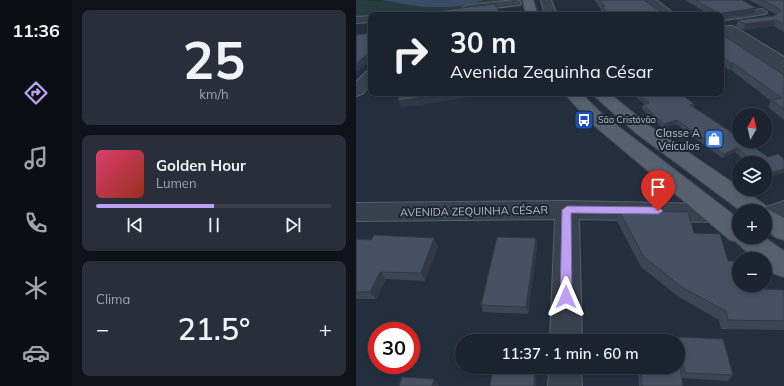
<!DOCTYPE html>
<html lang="pt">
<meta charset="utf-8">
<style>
body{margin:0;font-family:Mulish,sans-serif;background:#282f3a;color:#f1f3f6;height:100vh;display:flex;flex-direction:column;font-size:15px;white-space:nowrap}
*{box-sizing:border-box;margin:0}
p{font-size:13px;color:#a0a4aa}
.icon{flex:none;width:22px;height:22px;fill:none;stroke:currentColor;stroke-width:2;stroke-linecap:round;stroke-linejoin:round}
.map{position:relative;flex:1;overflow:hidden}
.side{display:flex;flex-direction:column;gap:10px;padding:10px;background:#0f1319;width:284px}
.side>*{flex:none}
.guide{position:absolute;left:12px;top:12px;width:356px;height:84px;border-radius:8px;box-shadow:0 2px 6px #0003,0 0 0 1px #39404a;background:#1b232e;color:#f1f3f6;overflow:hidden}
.needle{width:26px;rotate:8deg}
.fabs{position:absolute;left:376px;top:108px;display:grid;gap:8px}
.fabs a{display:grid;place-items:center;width:40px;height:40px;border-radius:50%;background:#1b232e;box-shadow:0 2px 6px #0003,0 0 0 1px #39404a;font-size:20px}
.speed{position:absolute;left:12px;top:322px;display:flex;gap:8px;font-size:20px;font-weight:700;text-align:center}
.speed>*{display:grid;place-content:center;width:52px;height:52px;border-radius:50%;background:#1b232e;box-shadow:0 2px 6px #0003,0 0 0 1px #39404a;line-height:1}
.speed .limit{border:6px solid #d22;background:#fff;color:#111}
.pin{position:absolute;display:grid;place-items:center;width:34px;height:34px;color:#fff;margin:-41px -17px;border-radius:50% 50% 50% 0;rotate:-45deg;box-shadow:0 0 4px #0007}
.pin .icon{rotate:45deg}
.me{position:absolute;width:44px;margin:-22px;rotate:0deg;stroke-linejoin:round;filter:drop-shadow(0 0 3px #0008)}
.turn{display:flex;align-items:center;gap:14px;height:84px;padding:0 16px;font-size:18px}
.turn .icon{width:52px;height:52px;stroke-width:2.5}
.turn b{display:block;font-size:28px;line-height:34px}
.big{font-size:30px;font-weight:600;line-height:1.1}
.side .card{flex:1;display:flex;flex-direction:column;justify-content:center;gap:6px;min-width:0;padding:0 14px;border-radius:8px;background:#282f3a}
.side .dial{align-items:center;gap:0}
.dial b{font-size:52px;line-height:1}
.song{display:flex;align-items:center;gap:12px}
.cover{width:48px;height:48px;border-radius:6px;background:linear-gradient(135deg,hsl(340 70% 55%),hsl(10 70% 35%))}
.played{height:4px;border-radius:2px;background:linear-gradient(90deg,#bca0f2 50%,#39404a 50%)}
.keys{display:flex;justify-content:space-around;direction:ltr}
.heat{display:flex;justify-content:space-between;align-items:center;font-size:22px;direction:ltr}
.trip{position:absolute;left:99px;top:334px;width:230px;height:40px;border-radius:20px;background:#1b232e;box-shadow:0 2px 6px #0003,0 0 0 1px #39404a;font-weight:600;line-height:40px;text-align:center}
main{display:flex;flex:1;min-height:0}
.tab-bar{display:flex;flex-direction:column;width:72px;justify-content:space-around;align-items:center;background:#0b0e12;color:#a0a4aa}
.tab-bar .icon{width:28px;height:28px}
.tab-bar .selected{color:#bca0f2}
.tab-bar b{font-size:18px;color:#f1f3f6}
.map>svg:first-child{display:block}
.green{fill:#263c3f}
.water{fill:#394c67}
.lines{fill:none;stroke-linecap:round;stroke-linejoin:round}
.minor-casing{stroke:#565f6c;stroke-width:2}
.major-casing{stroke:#414a57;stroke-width:2}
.minor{fill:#38414e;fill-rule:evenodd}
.major{fill:#56606e;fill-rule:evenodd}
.wall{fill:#3b4654}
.shaded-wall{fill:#303945}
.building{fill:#455162;stroke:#303945}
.route{fill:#bca0f2;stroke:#7a689d}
.labels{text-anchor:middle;stroke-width:4;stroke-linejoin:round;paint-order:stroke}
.far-poi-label{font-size:9px;fill:#b4bcc9;stroke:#1d2633;text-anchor:start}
.poi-label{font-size:11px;fill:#b4bcc9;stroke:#1d2633;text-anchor:end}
.street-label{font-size:11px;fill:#b4bcc9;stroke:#1d2633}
</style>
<main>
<nav class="tab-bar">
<b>11:36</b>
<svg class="icon selected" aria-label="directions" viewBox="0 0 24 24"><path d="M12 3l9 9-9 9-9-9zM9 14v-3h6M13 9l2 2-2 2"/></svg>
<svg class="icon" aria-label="music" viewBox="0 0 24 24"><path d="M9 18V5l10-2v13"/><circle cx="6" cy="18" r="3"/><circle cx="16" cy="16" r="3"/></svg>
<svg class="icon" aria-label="phone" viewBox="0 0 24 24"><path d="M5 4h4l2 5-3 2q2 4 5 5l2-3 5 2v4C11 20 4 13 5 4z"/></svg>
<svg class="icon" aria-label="climate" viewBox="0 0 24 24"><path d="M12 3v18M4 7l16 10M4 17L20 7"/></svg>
<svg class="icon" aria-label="car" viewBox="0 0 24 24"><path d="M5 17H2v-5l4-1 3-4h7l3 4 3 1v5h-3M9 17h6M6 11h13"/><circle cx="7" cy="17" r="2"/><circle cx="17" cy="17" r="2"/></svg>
</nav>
<section class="side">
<div class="card dial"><b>25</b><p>km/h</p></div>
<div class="card">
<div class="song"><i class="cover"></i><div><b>Golden Hour</b><p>Lumen</p></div></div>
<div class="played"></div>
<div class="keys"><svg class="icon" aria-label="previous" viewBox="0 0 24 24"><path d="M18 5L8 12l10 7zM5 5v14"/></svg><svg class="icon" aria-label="pause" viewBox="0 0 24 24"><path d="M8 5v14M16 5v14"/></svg><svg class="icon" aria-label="next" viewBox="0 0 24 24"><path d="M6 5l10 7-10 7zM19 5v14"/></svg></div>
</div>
<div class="card"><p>Clima</p>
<div class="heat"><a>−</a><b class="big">21.5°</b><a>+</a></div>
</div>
</section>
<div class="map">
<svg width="428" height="386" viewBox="0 0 428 386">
<rect width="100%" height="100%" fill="#242f3e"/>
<!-- green -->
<path class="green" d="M 0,0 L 42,2 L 59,6 L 105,6 L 128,0 L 152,0 L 151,3 L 32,15 L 15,15 L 15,17 L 0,18 Z"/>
<!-- water -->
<path class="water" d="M 24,0 L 128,0 C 108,8 82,8 61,6 C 49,5 37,1 24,0 Z"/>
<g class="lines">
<!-- minor casing -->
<g class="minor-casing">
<path id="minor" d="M 159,0 L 164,1 L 165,3 L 164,5 L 111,11 L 106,8 L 111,5 Z
M 185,0 L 195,0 L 201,15 L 189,15 Z
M 288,0 L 300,0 L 320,15 L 307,15 Z
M 406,9 L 411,12 L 410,14 L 369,20 L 365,19 L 365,15 Z
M 15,16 L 15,22 L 0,23 L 0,17 Z
M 375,26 L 379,27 L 428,57 L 428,78 L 423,77 L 365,37 L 365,27 Z
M 15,71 L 15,84 L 6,94 L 0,96 L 0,82 L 10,72 Z
M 211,201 L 356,204 L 364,207 L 368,213 L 364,219 L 356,222 L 223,219 L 226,341 L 194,341 L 199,219 L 0,221 L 0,203 Z
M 428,201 L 428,219 L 409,225 L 409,211 L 400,211 L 401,210 Z
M 193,367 L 225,367 L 226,386 L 192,386 Z"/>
</g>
<!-- major casing -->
<g class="major-casing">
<path id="major" d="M 167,0 L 177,0 L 182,15 L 170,15 Z
M 208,93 L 225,93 L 246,114 L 383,219 L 383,237 L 408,237 L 428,251 L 428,277 L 419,274 L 409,267 L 409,259 L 399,259 L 379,241 L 374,240 L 234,122 Z
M 235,93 L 253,93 L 292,125 L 383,187 L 383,189 L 386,189 L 409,205 L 411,209 L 428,218 L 428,240 L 419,237 L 409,229 L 409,211 L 385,211 L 280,133 Z"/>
</g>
<!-- minor -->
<use href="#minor" class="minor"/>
<!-- major -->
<use href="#major" class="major"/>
</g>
<!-- wall -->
<path class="wall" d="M 238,0 L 288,0 L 309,15 L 248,15 L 245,13 L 245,9 Z
M 329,0 L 386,0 L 398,14 L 365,18 L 365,15 L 354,15 Z
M 393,0 L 428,0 L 428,32 L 418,26 L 387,30 L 380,26 L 382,20 L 418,16 L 420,14 Z
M 365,34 L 428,75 L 428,120 L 412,107 L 415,101 L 375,70 L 373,70 L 365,64 Z
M 274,93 L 324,93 L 338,104 L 337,107 L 412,157 L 428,159 L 428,172 L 410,178 L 409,178 L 409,163 L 392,163 L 379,152 L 366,158 L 320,124 L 307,128 L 286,109 L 287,105 L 289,104 Z
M 263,211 L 338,233 L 408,289 L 428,290 L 428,330 L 365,329 L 363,320 L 323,297 L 285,267 L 261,221 Z
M 180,238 L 181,246 L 172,314 L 127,312 L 125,305 Z
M 0,239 L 82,246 L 69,281 L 30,279 L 20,299 L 0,299 Z
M 322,337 L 377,375 L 372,381 L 326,378 L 327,386 L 283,386 L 282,371 L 284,367 L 323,368 L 322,362 L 322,341 L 320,341 Z"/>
<!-- shaded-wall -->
<path class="shaded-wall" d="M 400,8 L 398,14 L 365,18 L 365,15 L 367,13 Z
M 420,20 L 418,26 L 387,30 L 389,24 Z
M 15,54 L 15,61 L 13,61 L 0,73 L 0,64 L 10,55 Z
M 375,63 L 377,63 L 375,70 L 373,70 Z
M 94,93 L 141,93 L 45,108 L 42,101 Z
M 321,120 L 320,124 L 307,128 L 308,124 Z
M 381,148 L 379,152 L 366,158 L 368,154 Z
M 428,169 L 428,172 L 410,178 L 412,174 Z
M 78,238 L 82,246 L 69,281 L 65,273 Z
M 180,238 L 181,246 L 172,314 L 170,307 Z
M 24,272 L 30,279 L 20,299 L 14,292 Z
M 179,367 L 181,367 L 180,386 L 178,386 Z
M 78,379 L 83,384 L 82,386 L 76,386 Z"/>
<!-- building -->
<path class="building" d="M 243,0 L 288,0 L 309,15 L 254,15 L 246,7 L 249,6 Z
M 340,0 L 386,0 L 400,8 L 367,13 L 365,15 Z
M 406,0 L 428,0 L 428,24 L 420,20 L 389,24 L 382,20 L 418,16 L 425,11 L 422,8 Z
M 139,4 L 144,13 L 143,15 L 41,15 L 41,13 L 79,11 Z
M 15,33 L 15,54 L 10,55 L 0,64 L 0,35 Z
M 365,34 L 428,75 L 428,109 L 416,100 L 426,98 L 377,63 L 375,63 L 365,56 Z
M 43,93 L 94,93 L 42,101 Z
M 280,93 L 324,93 L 338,104 L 334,105 L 383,137 L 383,141 L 389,141 L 412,157 L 422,154 L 428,159 L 428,169 L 412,174 L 409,171 L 409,163 L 399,163 L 381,148 L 368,154 L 321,120 L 308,124 L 287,105 L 293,103 Z
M 263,211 L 332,212 L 338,233 L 364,234 L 372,261 L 383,261 L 383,285 L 407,285 L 408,289 L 428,290 L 428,321 L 372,320 L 370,311 L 327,288 L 288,257 Z
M 18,235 L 78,238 L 65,273 L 24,272 L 14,292 L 0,292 L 0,239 L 15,240 Z
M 141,237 L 180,238 L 170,307 L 125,305 Z
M 322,337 L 367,339 L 377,375 L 329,373 Z
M 137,367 L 179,367 L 178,386 L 134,386 Z
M 284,367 L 324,368 L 327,386 L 286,386 Z
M 46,377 L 78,379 L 76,386 L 43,386 Z"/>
<!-- route -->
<path class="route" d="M 211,206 L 302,207 L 307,211 L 302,214 L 215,213 L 216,297 L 214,301 L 210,303 L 206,301 L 204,297 L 206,210 Z"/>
<!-- icons -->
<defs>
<g id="bus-square" transform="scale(1)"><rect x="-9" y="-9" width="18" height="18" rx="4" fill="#1a4fb4" stroke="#1d2633"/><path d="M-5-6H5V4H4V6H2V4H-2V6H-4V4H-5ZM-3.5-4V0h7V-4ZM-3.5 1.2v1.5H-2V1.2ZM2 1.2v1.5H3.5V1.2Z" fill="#fff"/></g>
<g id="shop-square" transform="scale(1)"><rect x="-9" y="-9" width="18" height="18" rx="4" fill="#3f7fe0" stroke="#1d2633"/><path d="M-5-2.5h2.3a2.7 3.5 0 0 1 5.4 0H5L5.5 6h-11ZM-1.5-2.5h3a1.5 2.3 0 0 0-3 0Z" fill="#fff"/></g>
</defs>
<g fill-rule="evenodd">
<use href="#bus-square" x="228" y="120"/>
<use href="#shop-square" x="358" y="139"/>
</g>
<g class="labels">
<!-- far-poi labels -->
<g class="far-poi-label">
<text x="242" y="123">São Cristóvão</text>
</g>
<!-- poi labels -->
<g class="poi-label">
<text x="344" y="137">Classe A<tspan x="344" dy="13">Veículos</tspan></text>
</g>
<!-- street labels -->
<g class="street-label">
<text transform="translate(118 211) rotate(-1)" y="4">AVENIDA ZEQUINHA CÉSAR</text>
</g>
</g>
</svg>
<div class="fabs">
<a><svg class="needle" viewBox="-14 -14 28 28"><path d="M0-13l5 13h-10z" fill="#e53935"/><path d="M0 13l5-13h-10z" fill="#a0a4aa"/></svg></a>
<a><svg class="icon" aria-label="layers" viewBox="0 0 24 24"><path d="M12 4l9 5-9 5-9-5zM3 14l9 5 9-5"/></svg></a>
<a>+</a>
<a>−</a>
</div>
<div class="speed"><div class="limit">30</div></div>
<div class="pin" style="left:302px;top:211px;background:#d93025"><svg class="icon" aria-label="arrive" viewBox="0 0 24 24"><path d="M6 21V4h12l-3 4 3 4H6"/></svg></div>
<svg class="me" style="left:210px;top:297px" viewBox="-20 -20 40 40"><path d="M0-17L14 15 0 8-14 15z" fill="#bca0f2" stroke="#fff" stroke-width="4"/></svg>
<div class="trip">11:37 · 1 min · 60 m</div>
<div class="guide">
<div class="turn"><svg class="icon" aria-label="right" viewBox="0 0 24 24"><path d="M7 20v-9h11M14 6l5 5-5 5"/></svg><div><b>30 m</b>Avenida Zequinha César</div></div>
</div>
</div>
</main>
